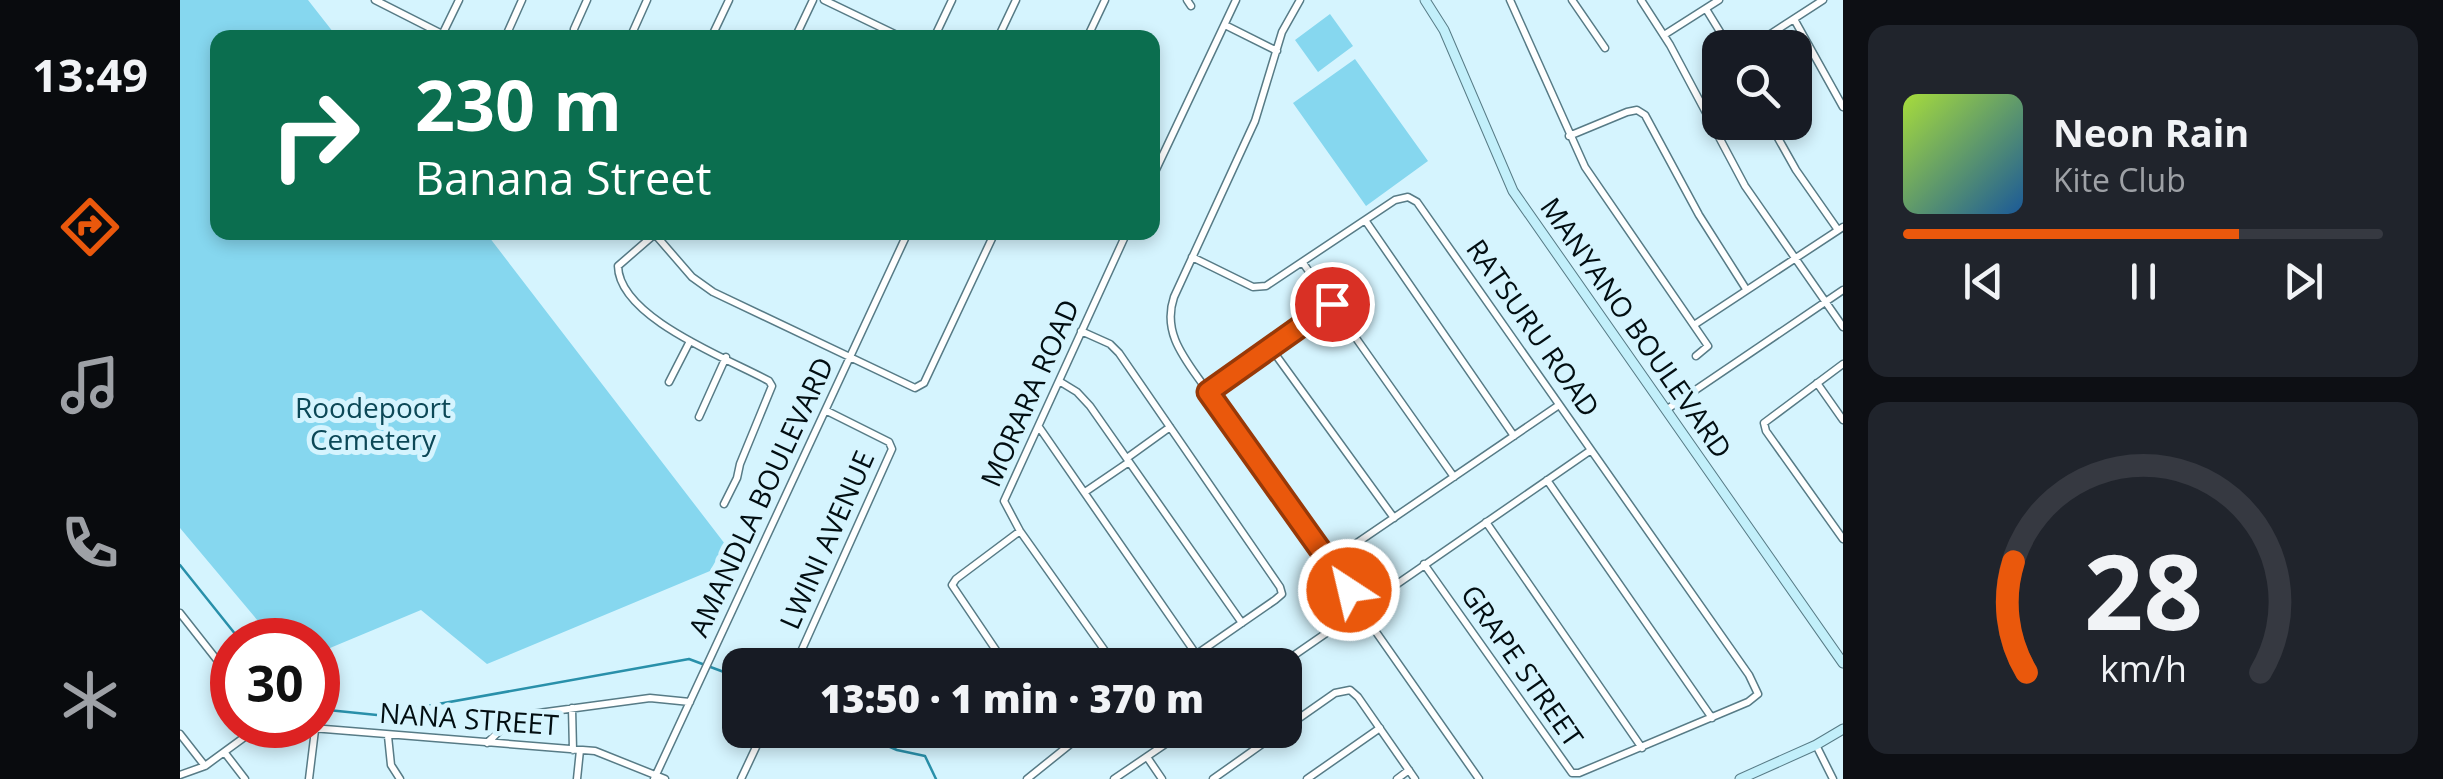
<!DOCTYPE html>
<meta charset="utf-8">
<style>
body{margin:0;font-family:"Open Sans",sans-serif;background:#20242c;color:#f1f3f6;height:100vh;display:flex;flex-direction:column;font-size:38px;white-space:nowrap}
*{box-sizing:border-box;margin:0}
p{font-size:32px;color:#9ea1a6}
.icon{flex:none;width:55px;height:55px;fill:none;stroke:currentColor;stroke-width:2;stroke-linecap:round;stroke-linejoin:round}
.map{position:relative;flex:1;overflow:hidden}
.sheet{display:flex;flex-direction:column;gap:25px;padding:25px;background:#0d0f14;width:600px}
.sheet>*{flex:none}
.hud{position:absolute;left:30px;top:30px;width:950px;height:210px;border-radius:20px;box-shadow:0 5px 15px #0003;background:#0b6e4f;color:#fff;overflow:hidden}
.buttons{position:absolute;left:1522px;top:30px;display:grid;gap:20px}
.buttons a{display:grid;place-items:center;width:110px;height:110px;border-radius:20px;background:#171b24;box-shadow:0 5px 15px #0003;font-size:50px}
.speed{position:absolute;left:30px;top:618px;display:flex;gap:20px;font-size:50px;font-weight:700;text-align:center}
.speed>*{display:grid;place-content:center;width:130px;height:130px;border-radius:50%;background:#171b24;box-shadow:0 5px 15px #0003;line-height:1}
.speed .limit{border:15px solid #d22;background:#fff;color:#111}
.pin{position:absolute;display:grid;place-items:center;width:85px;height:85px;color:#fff;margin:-42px;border:5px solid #fff;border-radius:50%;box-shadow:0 2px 10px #0007}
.me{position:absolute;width:110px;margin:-55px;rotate:325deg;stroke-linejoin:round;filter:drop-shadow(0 0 8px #0008)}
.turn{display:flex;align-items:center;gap:35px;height:210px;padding:0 40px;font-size:45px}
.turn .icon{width:130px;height:130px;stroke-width:2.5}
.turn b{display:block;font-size:70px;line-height:85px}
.sheet .tile{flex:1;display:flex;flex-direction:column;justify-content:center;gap:15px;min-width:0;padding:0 35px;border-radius:20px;background:#20242c}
.sheet .dial{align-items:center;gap:0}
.dial svg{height:260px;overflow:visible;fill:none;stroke:#363941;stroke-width:7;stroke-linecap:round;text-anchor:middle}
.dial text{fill:#f1f3f6;stroke:none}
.song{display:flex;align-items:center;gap:30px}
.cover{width:120px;height:120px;border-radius:15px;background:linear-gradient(135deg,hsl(80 70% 55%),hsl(210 70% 35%))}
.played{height:10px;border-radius:5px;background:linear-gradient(90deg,#ea580c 70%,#363941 70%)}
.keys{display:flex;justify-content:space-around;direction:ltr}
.trip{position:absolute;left:542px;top:648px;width:580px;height:100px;border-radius:20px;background:#171b24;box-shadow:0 5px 15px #0003;font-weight:800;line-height:100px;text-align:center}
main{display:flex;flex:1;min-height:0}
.tabs{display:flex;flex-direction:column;width:180px;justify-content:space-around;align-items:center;background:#090b0e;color:#9ea1a6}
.tabs .icon{width:70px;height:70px}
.tabs .on{color:#ea580c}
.tabs b{font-size:45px;color:#f1f3f6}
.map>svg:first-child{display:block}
.green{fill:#86d7ef}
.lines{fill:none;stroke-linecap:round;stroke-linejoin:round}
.stream{stroke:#2990aa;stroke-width:2.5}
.street-casing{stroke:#577b86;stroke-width:9}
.secondary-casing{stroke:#577b86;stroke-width:11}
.street{stroke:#fff;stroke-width:6}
.secondary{stroke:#c2effa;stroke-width:9}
.route-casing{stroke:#983908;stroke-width:25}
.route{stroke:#ea580c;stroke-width:18}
.labels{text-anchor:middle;stroke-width:10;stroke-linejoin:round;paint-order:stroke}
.street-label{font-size:28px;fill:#020e12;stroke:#d5f4fe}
.park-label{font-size:28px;fill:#0c4857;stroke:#d5f4fe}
</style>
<main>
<nav class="tabs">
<b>13:49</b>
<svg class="icon on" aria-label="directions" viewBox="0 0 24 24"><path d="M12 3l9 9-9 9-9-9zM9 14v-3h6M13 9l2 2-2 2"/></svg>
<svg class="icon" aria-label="music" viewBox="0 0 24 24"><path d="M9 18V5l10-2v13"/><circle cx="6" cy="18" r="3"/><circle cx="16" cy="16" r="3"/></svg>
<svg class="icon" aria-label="phone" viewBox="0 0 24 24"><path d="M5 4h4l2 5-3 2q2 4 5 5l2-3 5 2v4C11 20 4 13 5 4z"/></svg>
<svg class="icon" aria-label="climate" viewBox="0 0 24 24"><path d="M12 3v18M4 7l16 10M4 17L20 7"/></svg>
</nav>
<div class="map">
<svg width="1663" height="779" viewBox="0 0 1663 779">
<rect width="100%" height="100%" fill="#d5f4fe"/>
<!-- green -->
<path class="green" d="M 0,0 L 128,0 L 157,37 L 38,38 L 38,232 L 306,233 L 545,544 L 530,571 L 307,664 L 241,610 L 138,653 L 138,640 L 94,640 L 0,528 Z
M 1150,14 L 1173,46 L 1138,72 L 1115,40 Z
M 1175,59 L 1248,161 L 1186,206 L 1113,103 Z"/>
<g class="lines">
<!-- stream -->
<path class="stream" d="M 0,565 L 60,640
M 138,709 L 197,715 L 509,659 L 560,678
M 671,730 L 717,750 L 745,756 L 756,779"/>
<!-- street casing -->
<g class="street-casing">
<path id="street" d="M 195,0 L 262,34
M 644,0 L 723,38
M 1007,0 L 1011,6
M 1120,0 L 1102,32 L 1075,121 L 994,297 C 981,335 1008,362 1028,392 L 1299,779
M 1330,0 L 1405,167 L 1528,346 L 1516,356
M 1392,0 L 1425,48
M 1461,0 L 1490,45 L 1565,186 L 1663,327
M 1526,9 L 1550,48
M 1614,19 L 1663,107
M 1045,25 L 1097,51
M 262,35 L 279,0
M 1484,35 L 1539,0
M 325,38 L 342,0
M 393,38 L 394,29 L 407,0
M 450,38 L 467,0
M 531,38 L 549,0
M 615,38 L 633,0
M 754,38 L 772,0
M 818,38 L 836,0
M 907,38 L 925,0
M 1569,48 L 1643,0
M 1589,122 L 1616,170 L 1658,230
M 1389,136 L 1447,112 L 1457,110 L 1465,115 L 1519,215 L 1566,289
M 972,178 L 1056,0
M 1185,220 L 1334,436
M 473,232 L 512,277 L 533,292 L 735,388 L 744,383 L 815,232
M 476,233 L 438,266 C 439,318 549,359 589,381 L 592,386 L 560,464 L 557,478 L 544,504
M 1012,257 L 1073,287 L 1086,286 L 1215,200 L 1228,197 L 1237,202 L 1569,675 L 1578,694 L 1568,702 L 1399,773 L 1392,773 L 1244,564
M 1123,263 L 1274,477
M 1514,325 L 1663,227
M 901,331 L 930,344 L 939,353 L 1100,587 L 1102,594 L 1095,600 L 1001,665
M 1090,347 L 1214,518
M 1663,364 L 1584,423 L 1586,431 L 1663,539
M 879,381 L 897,392 L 910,406 L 1062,623
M 489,382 L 510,341
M 1637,383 L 1663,420
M 1028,392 L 1152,305
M 1486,410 L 1663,290
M 519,417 L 546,357
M 859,427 L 1016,654
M 947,458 L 990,427
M 1367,480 L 1532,718
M 905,492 L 949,462
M 1306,522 L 1462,748
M 1149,562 L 1379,405
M 0,613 L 52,679
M 615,665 L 712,449 L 709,442 L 647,411
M 826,665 L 772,585 L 776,579 L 840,531
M 935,665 L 840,531 L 824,501 L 947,232
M 1100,665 L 1411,450
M 392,708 L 393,750
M 95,725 L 415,751 L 485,779
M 1105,728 L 1155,693 L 1170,690 L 1178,697 L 1235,779
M 871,730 L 884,747
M 0,734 L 25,766
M 208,736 L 211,765 L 220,779
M 307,743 L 330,721 L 344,715 L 470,698 L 510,702
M 1636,745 L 1653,779
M 45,753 L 65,779
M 967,757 L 982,779
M 0,775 L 25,766 L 81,725
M 129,779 L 135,730
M 397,779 L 400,750
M 474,779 L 728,232
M 561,779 L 584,730
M 847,779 L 908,730
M 934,779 L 1006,730
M 1033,779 L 1102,730
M 1127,779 L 1200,728
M 1217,779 L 1229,770"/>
</g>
<!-- secondary casing -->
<g class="secondary-casing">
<path id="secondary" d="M 1245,0 L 1264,30 L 1333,191 L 1663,663
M 1560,779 L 1636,745 L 1663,729"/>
</g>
<!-- street -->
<use href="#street" class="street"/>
<!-- secondary -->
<use href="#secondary" class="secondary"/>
</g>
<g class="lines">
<!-- route casing -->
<g class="route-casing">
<path id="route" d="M 1152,304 L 1028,392 L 1169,590"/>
</g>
<!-- route -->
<use href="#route" class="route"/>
</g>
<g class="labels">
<!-- street labels -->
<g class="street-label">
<text transform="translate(1353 328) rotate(55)" y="10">RATSURU ROAD</text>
<text transform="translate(1456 328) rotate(55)" y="10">MANYANO BOULEVARD</text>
<text transform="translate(850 393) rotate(-66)" y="10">MORARA ROAD</text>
<text transform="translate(581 497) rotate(-65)" y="10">AMANDLA BOULEVARD</text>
<text transform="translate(647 540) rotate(-66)" y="10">LWINI AVENUE</text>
<text transform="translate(1342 666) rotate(55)" y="10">GRAPE STREET</text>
<text transform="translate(289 719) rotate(4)" y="10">NANA STREET</text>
</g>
<!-- park labels -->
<g class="park-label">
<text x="193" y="418">Roodepoort<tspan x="193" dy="32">Cemetery</tspan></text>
</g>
</g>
</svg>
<div class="buttons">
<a><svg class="icon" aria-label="search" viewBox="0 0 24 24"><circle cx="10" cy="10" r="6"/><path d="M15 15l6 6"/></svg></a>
</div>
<div class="speed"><div class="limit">30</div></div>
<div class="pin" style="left:1152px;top:304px;background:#d93025"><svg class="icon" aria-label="arrive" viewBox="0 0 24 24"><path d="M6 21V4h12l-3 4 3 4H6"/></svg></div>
<svg class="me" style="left:1169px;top:590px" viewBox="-20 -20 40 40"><circle r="17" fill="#ea580c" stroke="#fff" stroke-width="3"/><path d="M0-11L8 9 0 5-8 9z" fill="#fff"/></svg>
<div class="trip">13:50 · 1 min · 370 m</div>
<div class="hud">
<div class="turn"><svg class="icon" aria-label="right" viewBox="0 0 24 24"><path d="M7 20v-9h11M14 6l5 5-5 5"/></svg><div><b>230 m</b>Banana Street</div></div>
</div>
</div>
<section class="sheet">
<div class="tile">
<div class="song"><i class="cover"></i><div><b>Neon Rain</b><p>Kite Club</p></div></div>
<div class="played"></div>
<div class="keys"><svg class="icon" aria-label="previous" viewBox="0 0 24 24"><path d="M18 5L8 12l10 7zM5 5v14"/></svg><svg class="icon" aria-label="pause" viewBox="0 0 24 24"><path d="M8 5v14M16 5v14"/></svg><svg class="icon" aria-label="next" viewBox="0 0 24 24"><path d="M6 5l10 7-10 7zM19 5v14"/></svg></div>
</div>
<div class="tile dial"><svg viewBox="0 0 100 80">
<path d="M14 69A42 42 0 1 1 86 69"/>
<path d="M14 69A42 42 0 0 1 10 35" stroke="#ea580c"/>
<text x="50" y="56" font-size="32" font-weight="700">28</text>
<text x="50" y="72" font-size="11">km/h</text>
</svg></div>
</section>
</main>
